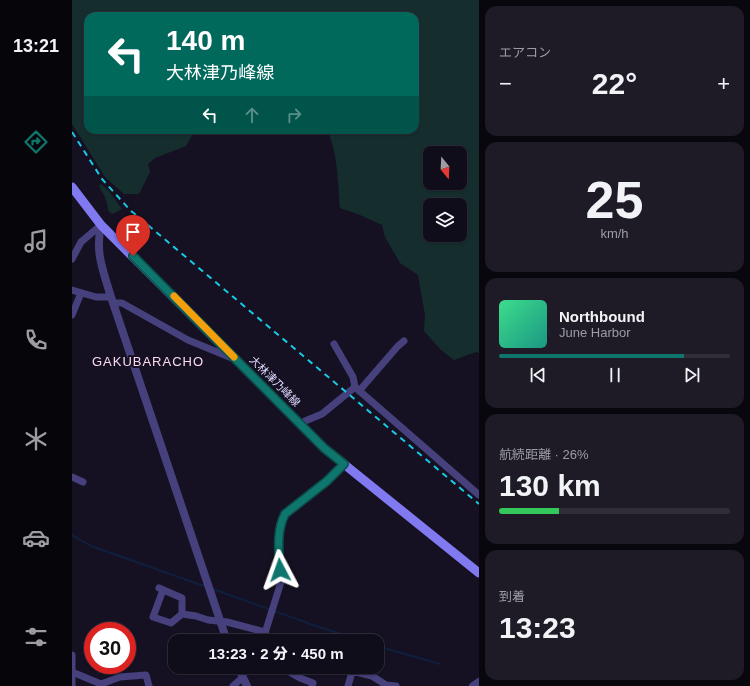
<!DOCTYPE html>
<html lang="ja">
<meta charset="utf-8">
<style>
body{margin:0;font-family:Helvetica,"Noto Sans JP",sans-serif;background:#1e1b27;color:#f1f3f6;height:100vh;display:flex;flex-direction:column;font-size:15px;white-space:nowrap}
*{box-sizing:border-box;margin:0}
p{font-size:13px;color:#9c9ca2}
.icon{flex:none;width:22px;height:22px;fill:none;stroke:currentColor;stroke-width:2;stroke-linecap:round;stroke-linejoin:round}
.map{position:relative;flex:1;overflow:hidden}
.side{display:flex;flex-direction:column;gap:6px;padding:6px;background:#09070e;width:271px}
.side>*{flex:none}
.top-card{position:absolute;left:12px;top:12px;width:335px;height:122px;border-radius:12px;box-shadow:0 1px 3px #0004,0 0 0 1px #302d39;background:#00695c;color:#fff;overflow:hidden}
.needle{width:26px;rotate:162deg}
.tools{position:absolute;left:351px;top:146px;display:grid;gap:8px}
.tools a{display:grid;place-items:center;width:44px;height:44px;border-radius:8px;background:#100d1a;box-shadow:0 1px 3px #0004,0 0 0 1px #302d39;font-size:20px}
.speed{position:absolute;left:12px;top:622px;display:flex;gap:8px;font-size:20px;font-weight:700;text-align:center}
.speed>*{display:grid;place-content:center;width:52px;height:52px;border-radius:50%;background:#100d1a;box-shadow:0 1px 3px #0004,0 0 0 1px #302d39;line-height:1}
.speed .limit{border:6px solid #d22;background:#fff;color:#111}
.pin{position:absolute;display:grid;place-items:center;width:34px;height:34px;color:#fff;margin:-41px -17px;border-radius:50% 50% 50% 0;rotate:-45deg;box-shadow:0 0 4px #0007}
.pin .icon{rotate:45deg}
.me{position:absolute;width:44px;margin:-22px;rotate:356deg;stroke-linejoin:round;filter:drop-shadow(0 0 3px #0008)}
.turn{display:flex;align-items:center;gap:14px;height:84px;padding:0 16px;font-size:18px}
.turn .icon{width:52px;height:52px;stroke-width:2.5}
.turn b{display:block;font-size:28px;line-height:34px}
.lanes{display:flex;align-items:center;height:38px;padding:0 16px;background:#0003;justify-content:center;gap:20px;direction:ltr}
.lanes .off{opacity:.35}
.big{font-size:30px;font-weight:800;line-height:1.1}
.side .card{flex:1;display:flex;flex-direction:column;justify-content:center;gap:6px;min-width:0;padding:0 14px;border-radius:12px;background:#1e1b27}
.side .dial{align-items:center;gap:0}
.dial b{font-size:52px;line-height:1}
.song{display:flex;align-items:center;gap:12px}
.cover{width:48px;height:48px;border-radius:6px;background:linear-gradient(135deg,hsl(150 70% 55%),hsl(170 70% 35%))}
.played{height:4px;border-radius:2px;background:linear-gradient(90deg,#0f766e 80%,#302d39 80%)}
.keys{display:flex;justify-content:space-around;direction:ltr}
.heat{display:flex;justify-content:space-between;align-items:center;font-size:22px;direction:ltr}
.charge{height:6px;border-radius:3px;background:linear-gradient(90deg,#34c759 26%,#302d39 0)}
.trip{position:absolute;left:96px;top:634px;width:216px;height:40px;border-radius:12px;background:#100d1a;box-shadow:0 1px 3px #0004,0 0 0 1px #302d39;font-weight:800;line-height:40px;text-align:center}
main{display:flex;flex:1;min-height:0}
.tabs{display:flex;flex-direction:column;width:72px;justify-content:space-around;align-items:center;background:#06050a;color:#9c9ca2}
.tabs .icon{width:28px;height:28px}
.tabs .active{color:#0f766e}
.tabs b{font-size:18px;color:#f1f3f6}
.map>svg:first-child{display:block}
.green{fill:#152d2d;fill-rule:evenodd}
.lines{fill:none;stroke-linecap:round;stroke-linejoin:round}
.stream{stroke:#101f3e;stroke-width:2}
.minor{stroke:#46417d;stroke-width:7}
.tertiary{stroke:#46417d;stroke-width:8}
.secondary{stroke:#8079f0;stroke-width:9}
.rail{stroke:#19cae5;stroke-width:2;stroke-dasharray:6 5;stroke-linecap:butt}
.route-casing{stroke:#0a4d48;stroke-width:10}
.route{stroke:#0f766e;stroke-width:7}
.slow{stroke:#f59e0b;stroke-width:7}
.labels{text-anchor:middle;stroke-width:4;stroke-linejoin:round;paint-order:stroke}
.street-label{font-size:11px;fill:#ddd8fb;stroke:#151123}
.quarter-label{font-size:13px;letter-spacing:1px;fill:#fbdaee;stroke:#151123}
</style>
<main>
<nav class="tabs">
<b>13:21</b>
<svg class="icon active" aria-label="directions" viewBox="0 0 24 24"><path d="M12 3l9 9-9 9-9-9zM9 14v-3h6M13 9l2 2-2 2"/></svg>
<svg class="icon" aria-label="music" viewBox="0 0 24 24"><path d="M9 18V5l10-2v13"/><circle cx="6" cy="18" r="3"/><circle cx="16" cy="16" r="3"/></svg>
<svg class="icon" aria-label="phone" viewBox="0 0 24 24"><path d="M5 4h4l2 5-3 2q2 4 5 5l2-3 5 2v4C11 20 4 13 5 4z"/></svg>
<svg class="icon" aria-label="climate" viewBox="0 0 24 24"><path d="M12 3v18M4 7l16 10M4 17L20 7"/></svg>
<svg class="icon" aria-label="car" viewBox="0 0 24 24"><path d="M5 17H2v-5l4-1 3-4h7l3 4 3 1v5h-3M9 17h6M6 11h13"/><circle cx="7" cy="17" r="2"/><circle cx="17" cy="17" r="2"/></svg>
<svg class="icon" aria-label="filters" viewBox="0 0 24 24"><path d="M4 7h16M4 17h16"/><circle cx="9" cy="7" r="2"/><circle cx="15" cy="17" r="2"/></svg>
</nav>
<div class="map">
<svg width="407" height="686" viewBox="0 0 407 686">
<rect width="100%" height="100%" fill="#151123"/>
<!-- green -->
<path class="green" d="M 0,0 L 407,0 L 407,353 L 404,352 L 382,360 L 369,350 L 352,331 L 353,315 L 346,275 L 328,263 L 313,237 L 310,225 L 288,215 L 268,208 C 266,187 266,147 254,130 L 343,130 L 343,16 L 16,16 L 16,130 L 121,130 L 122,132 L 114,146 L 83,158 L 76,164 L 78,172 L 67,194 L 52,194 L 33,177 L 0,124 ZM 358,153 L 388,153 L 388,183 L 358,183 ZM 358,205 L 388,205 L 388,235 L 358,235 Z
M 29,184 L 36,190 L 50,209 L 41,214 L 37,212 L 33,197 L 27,186 Z"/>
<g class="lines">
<!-- stream -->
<path class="stream" d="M 0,535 L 19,546 L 135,587
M 141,589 L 244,626 L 291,641
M 305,646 L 368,664"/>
<!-- minor -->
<path class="minor" d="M 0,259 L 9,242 L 29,225
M 0,290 L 24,297 L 39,297
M 41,303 L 50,303 L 116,340 L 162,359
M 0,315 L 9,293
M 262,344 L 281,377 L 283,387
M 287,391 L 326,346 L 332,341
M 229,425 L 233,421 L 250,414 L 283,387 L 407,495
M 0,477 L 11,482
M 87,588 L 110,598 L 110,614
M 91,590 L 81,617 L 99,623 L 110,614 L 124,616 L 136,620 L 155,622 L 189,631 L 203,641
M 193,633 L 209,582 L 207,539 L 210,520 L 213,515 L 255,481 L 272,464
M 0,655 L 0,686
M 209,667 L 228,678 L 241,683 L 240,686
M 264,667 L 300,676 L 314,685 L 324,686
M 0,672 L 29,684 L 48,677 L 74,675 L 77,686
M 161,686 L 171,677
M 276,686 L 280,672"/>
<!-- tertiary -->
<path class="tertiary" d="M 29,225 C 23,253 31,270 39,297 L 155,641
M 166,667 L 175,686
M 401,686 L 407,682"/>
<!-- secondary -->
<path class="secondary" d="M 0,187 L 29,225 L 252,448 L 407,573"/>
<!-- rail -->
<path class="rail" d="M 0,132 L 30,179 L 58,210 L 407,504"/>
</g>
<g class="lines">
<!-- route casing -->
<g class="route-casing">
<path id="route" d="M 61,256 L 252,448 L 272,464 L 255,481 L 213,514 C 204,531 207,552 208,570"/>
</g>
<!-- route -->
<use href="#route" class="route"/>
<!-- slow -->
<path class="slow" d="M 102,296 L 162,357"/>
</g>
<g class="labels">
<!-- street labels -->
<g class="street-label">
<text transform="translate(203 381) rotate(45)" y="4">大林津乃峰線</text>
</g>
<!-- quarter labels -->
<g class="quarter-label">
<text x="76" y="366">GAKUBARACHO</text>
</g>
</g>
</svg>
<div class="tools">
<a><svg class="needle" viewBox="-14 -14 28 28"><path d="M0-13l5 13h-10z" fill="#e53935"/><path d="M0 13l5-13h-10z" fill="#9c9ca2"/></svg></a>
<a><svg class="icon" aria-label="layers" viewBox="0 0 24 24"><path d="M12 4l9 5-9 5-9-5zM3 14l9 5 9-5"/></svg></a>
</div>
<div class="speed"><div class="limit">30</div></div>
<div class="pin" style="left:61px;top:256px;background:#d93025"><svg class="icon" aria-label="arrive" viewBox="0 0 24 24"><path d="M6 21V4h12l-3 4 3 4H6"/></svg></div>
<svg class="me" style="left:208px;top:570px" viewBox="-20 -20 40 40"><path d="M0-17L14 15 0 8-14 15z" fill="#0f766e" stroke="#fff" stroke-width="4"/></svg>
<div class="trip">13:23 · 2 分 · 450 m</div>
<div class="top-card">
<div class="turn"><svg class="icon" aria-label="left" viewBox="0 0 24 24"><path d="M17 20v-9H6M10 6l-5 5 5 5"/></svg><div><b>140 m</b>大林津乃峰線</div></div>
<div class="lanes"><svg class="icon" aria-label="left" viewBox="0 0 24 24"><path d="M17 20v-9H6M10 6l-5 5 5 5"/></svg><svg class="icon off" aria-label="ahead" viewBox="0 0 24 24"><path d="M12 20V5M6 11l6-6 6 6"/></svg><svg class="icon off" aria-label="right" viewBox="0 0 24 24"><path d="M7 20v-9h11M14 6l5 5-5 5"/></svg></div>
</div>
</div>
<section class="side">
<div class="card"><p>エアコン</p>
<div class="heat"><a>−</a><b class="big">22°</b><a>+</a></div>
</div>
<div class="card dial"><b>25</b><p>km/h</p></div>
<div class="card">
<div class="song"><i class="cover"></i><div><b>Northbound</b><p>June Harbor</p></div></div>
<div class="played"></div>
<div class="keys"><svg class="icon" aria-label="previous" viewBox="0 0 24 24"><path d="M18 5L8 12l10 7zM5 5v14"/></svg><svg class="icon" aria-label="pause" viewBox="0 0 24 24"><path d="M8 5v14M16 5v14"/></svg><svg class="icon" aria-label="next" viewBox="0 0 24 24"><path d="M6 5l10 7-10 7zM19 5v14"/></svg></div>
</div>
<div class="card"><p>航続距離 · 26%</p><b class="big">130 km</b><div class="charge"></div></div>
<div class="card"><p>到着</p><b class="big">13:23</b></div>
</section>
</main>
